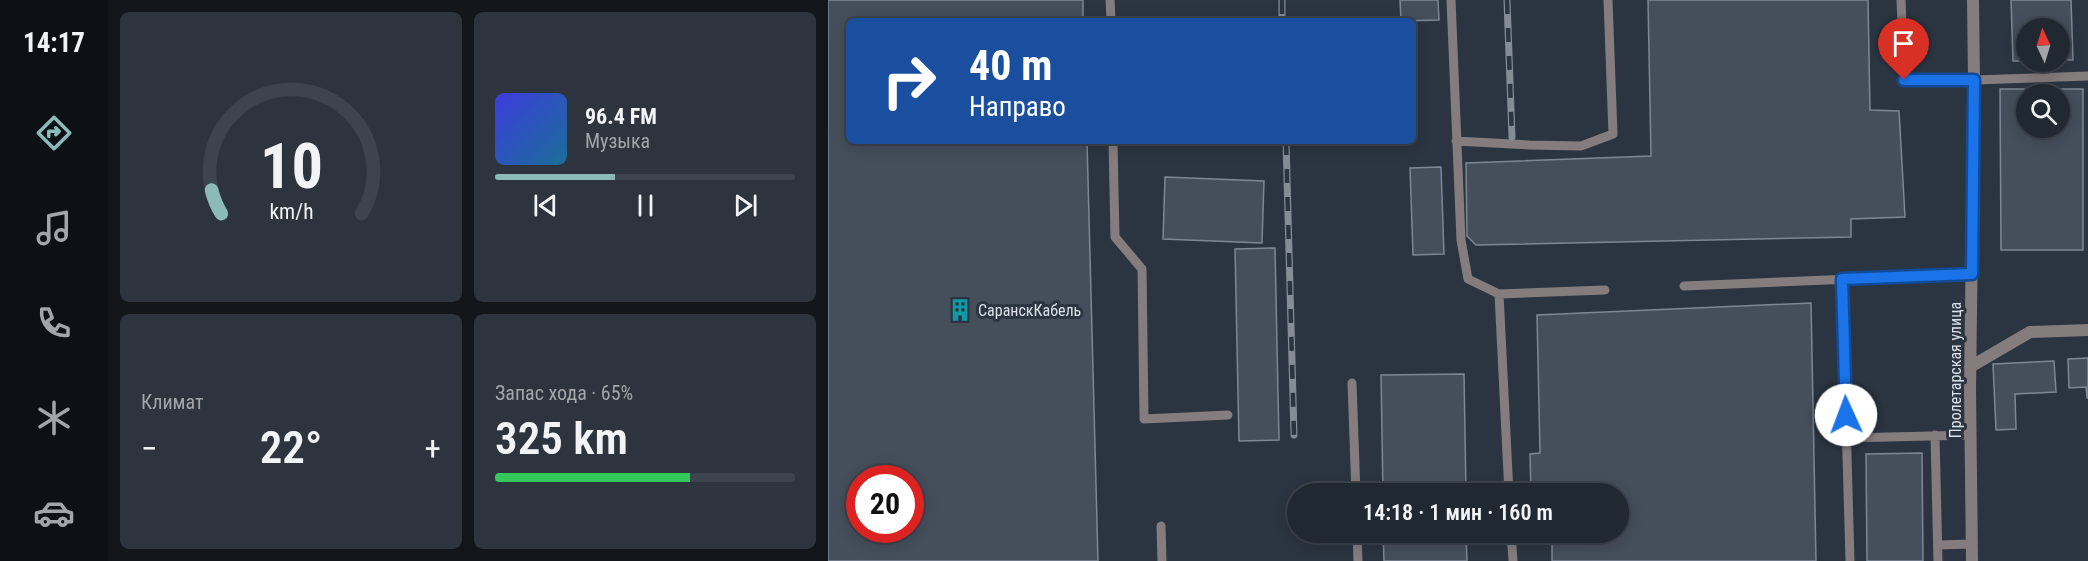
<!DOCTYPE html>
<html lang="ru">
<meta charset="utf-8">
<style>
body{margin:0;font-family:"Roboto Condensed",sans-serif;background:#2d343d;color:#f1f3f6;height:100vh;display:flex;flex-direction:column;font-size:22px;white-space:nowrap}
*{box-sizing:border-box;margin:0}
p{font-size:20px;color:#a2a6ab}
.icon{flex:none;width:33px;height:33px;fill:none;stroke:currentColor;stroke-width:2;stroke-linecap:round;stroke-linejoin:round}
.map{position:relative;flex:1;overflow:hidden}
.drawer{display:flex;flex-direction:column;gap:12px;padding:12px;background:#12161b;width:720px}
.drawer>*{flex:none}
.hud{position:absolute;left:18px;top:18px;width:570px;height:126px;border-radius:9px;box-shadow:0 3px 15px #0003,0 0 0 2px #3d444d;background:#1a4fa0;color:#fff;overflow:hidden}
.needle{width:39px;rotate:356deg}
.fabs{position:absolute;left:1188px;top:18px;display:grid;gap:12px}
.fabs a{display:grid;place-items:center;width:54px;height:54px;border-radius:50%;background:#202831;box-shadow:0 3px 15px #0003,0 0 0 2px #3d444d;font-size:30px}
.speed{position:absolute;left:18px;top:465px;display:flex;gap:12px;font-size:30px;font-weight:700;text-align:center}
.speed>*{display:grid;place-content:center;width:78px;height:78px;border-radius:50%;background:#202831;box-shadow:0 3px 15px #0003,0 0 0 2px #3d444d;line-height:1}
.speed .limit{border:9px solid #d22;background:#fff;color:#111}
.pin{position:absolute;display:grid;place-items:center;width:51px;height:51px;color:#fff;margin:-62px -26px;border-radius:50% 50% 50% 0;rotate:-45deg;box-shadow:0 0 6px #0007}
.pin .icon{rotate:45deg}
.me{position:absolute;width:66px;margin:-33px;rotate:358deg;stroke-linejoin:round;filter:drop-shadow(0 0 4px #0008)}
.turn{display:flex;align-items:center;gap:21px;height:126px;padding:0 24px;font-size:27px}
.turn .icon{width:78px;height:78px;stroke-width:2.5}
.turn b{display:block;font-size:42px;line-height:51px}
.big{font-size:45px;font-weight:600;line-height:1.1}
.drawer .widget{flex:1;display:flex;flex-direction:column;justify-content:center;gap:9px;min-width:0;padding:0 21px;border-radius:9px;background:#2d343d}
.drawer .dial{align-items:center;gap:0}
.dial svg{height:156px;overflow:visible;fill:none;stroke:#3d444d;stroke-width:7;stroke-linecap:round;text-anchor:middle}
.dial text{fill:#f1f3f6;stroke:none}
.song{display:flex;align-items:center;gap:18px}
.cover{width:72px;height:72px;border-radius:9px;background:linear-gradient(135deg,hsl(240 70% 55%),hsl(200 70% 35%))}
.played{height:6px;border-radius:3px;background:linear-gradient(90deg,#8bbbb9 40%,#3d444d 40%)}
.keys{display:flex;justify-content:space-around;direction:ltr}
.heat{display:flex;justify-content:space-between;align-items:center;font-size:33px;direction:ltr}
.charge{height:9px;border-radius:4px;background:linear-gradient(90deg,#34c759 65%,#3d444d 0)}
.drawer .tiles{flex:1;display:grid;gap:12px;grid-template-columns:repeat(2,1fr)}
.trip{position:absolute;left:459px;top:483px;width:342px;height:60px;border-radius:30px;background:#202831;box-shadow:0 3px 15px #0003,0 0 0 2px #3d444d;font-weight:600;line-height:60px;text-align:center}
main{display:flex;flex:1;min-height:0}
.tabs{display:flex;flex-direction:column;width:108px;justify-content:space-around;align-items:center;background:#0d1014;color:#a2a6ab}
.tabs .icon{width:42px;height:42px}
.tabs .on{color:#8bbbb9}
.tabs b{font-size:27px;color:#f1f3f6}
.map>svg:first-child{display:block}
.building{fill:#454f5c;stroke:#7c8895;stroke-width:1.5;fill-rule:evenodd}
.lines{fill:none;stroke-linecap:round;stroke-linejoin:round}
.service{stroke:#857c7d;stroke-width:9}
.tertiary{stroke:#857c7d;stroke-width:12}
.rail-casing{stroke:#848c96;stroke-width:7}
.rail{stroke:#2b3541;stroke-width:4.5;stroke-dasharray:14;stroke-linecap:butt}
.route-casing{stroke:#114b97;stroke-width:15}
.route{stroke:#1a73e8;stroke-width:10}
.labels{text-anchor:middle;stroke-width:6;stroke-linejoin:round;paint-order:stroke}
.poi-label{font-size:16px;fill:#dae1e8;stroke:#2b3541;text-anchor:start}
.street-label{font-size:16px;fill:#dae1e8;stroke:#2b3541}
</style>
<main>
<nav class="tabs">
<b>14:17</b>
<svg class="icon on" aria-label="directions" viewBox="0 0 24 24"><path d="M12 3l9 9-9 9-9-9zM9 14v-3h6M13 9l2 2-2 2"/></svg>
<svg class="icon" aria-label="music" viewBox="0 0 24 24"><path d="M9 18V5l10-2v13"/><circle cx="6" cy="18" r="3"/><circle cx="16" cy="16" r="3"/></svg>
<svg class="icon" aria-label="phone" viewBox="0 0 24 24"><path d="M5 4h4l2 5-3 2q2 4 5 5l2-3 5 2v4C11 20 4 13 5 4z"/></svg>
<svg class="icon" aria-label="climate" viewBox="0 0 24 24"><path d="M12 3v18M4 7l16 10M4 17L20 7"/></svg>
<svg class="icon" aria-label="car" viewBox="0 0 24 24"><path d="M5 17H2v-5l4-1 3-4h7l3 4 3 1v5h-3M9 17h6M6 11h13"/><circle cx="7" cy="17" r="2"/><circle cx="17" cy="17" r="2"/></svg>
</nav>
<section class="drawer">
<div class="tiles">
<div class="widget dial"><svg viewBox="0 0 100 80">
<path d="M14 69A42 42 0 1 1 86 69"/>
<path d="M14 69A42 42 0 0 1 9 57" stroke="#8bbbb9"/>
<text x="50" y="56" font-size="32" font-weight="700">10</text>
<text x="50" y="72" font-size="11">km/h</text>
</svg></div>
<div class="widget">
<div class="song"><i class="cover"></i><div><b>96.4 FM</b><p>Музыка</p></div></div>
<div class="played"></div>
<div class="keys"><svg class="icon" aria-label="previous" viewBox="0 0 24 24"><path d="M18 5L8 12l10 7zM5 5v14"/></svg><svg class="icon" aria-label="pause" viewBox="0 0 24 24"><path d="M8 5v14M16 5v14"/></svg><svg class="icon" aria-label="next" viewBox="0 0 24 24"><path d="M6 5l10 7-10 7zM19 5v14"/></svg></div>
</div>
<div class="widget"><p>Климат</p>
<div class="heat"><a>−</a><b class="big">22°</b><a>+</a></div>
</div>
<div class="widget"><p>Запас хода · 65%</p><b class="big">325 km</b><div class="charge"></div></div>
</div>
</section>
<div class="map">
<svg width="1260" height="561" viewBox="0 0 1260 561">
<rect width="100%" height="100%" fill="#2b3541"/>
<!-- building -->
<path class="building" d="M 0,0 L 255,0 L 255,21 L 21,21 L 21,141 L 259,141 L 270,561 L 0,561 ZM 32,478 L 82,478 L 82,530 L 32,530 Z
M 572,0 L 610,0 L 611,20 L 573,21 Z
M 820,0 L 1040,0 L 1042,110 L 1071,111 L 1077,217 L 1023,219 L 1023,237 L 648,245 L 639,236 L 638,163 L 823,156 Z
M 1183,0 L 1243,0 L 1245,60 L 1232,60 L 1232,28 L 1198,28 L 1198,61 L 1185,61 Z
M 1172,89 L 1255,89 L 1255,250 L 1173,250 ZM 1198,94 L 1232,94 L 1232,128 L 1198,128 Z
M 613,167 L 616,254 L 585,255 L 582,168 Z
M 337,177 L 436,181 L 434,243 L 335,239 Z
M 447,248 L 451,440 L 411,441 L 407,249 Z
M 983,303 L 988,561 L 724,561 L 724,532 L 790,532 L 790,494 L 703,494 L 702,454 L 712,453 L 709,315 Z
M 1260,358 L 1260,398 L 1259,398 L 1258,387 L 1241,388 L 1240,359 Z
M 1226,361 L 1228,392 L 1187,394 L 1188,429 L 1168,430 L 1165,364 Z
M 636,374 L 638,494 L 555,494 L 553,375 Z
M 1094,453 L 1095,561 L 1039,561 L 1038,454 Z
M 555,532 L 638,532 L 639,561 L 556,561 Z"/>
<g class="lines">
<!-- service -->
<path class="service" d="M 282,0 L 283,21
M 623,0 L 633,240 L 640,279 L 671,294 L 777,290
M 1073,0 L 1076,80 L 1146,80 L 1260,76
M 285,141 L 287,237 L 314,269 L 316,419 L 400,415
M 628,141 L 701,145 L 753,146 L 785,134 L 780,0
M 1014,279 L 1022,561
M 856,286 L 1144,274
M 671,294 L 681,494
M 524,383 L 528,494
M 1107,435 L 1110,561
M 1019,438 L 1143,435
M 333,526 L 334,561
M 529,532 L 530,561
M 683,532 L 685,561
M 1110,545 L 1144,544"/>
<!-- tertiary -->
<path class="tertiary" d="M 1142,367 L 1202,332 L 1260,330
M 1144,561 L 1142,389 L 1146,80 L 1145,0"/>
<!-- rail casing -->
<g class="rail-casing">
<path id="rail" d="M 454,0 L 454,21
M 679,0 L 684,137
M 458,141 L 466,435"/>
</g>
<!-- rail -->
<use href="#rail" class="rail"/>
</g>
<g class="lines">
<!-- route casing -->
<g class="route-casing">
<path id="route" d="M 1018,415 L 1014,279 L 1144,274 L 1146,80 L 1076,80"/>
</g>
<!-- route -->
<use href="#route" class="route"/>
</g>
<!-- icons -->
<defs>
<g id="building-bare" transform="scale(1.8)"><path d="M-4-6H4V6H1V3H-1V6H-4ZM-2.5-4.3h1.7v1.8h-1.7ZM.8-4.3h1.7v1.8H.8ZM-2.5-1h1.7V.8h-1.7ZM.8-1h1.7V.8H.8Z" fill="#0f9aa8" stroke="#2b3541" stroke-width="2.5" paint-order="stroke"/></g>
</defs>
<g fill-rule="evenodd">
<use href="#building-bare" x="132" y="310"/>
</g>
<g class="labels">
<!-- poi labels -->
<g class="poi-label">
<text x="150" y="316">СаранскКабель</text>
</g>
<!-- street labels -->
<g class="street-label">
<text transform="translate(1127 370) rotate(-90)" y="6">Пролетарская улица</text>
</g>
</g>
</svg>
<div class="fabs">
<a><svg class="needle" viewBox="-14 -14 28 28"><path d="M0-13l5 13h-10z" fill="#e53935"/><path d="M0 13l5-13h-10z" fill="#a2a6ab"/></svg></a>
<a><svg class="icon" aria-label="search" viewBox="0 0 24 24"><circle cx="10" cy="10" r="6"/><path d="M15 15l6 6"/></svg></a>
</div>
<div class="speed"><div class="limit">20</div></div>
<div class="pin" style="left:1076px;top:80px;background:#d93025"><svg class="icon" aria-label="arrive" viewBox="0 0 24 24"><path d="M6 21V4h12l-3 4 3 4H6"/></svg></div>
<svg class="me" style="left:1018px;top:415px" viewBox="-20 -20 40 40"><circle r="19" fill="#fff"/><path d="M0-13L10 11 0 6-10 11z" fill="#1a73e8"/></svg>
<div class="trip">14:18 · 1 мин · 160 m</div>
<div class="hud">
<div class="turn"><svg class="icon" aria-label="right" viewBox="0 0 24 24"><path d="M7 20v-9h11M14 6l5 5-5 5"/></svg><div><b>40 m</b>Направо</div></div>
</div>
</div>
</main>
